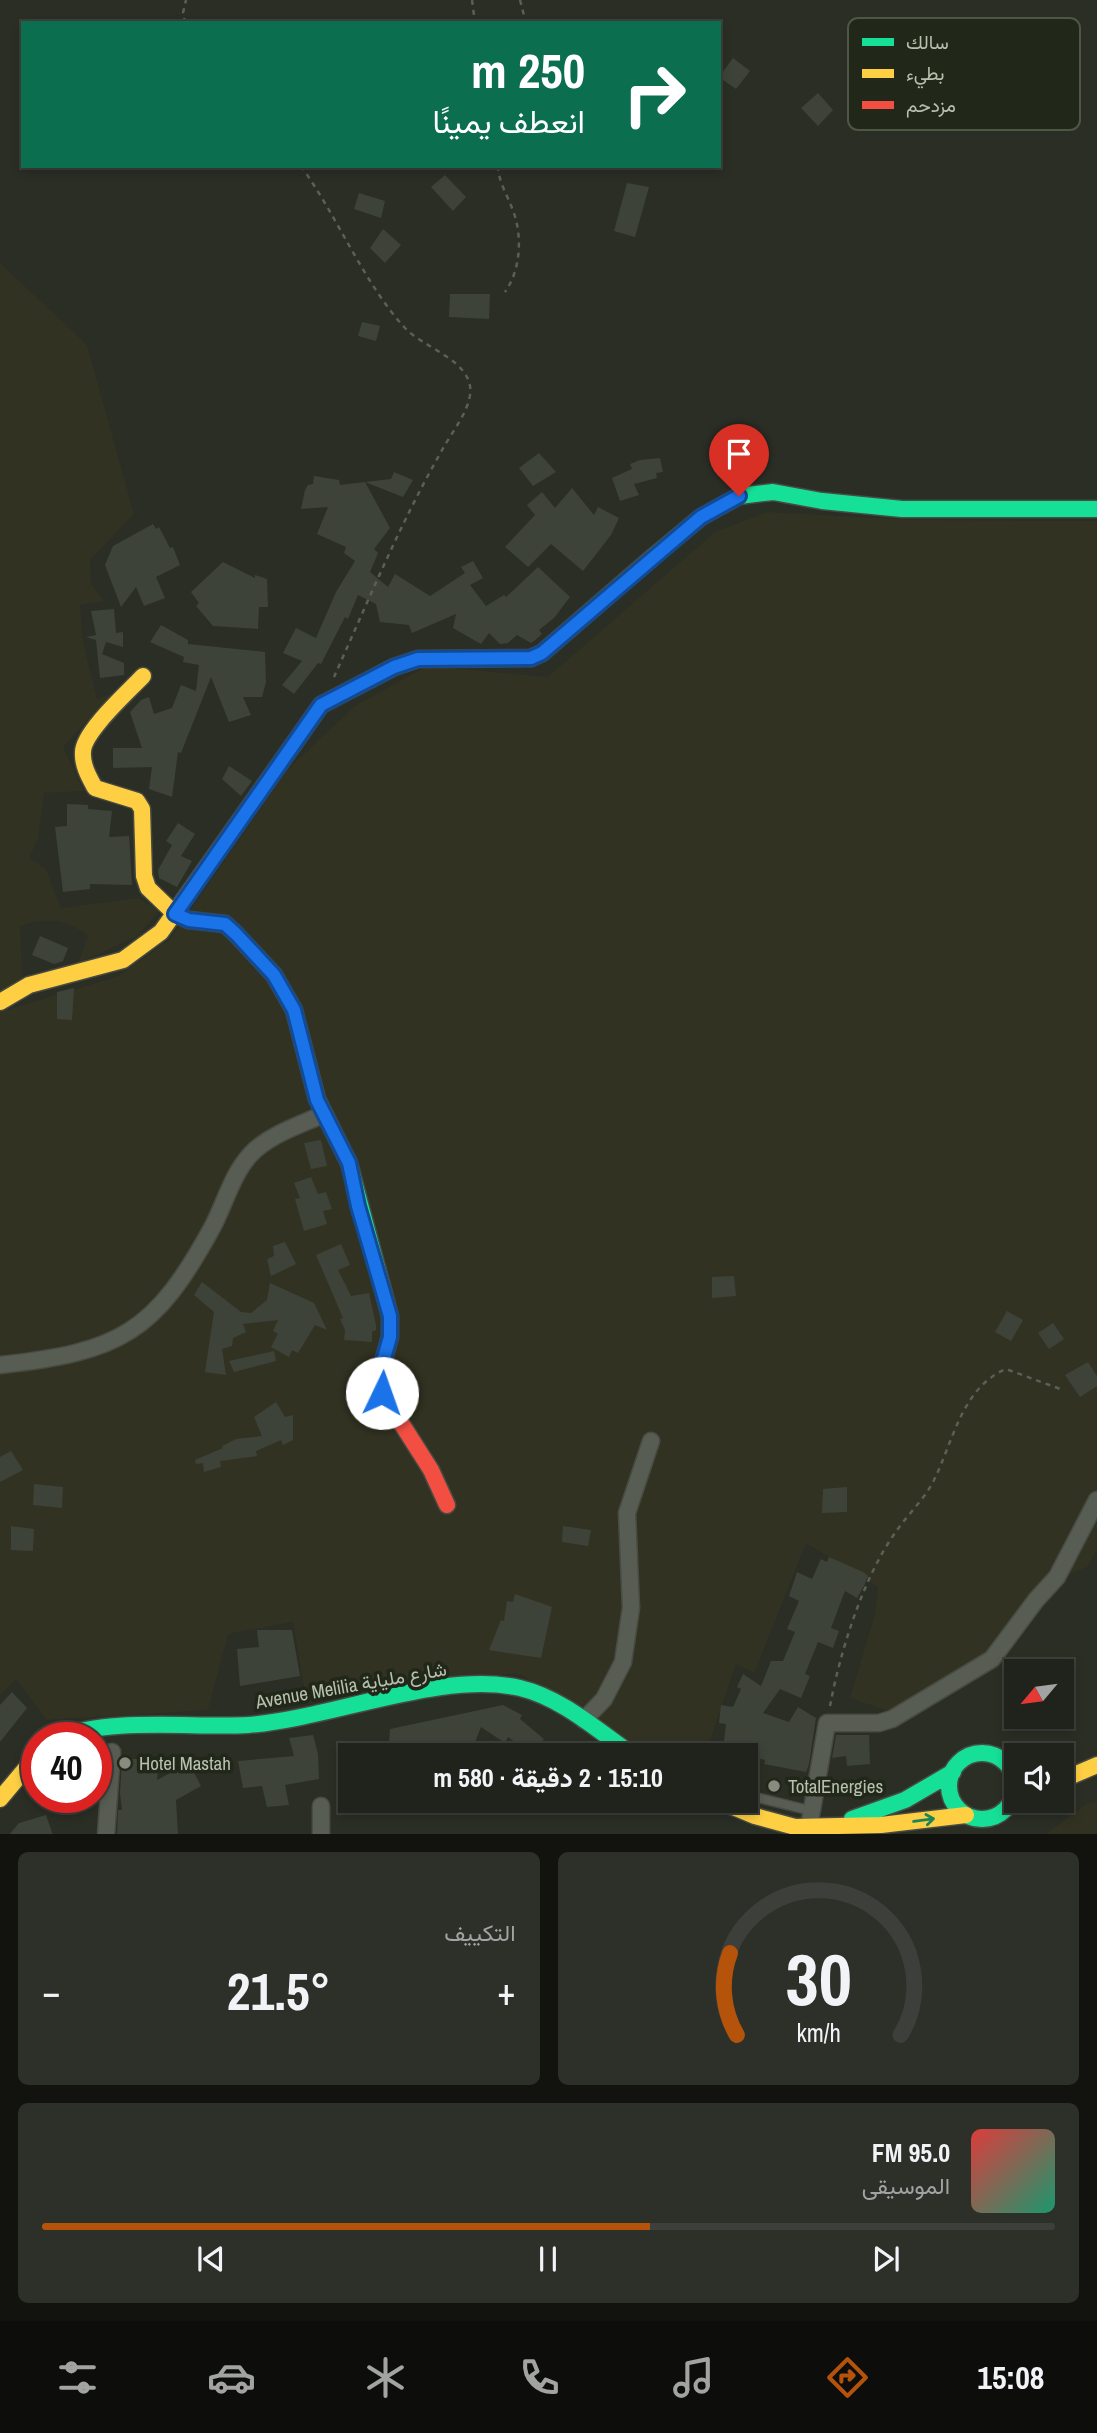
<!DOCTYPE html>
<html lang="ar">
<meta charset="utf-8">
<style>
body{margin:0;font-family:"Archivo Narrow",Vazirmatn,sans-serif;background:#2d2f29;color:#f1f3f6;direction:rtl;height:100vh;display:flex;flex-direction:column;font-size:26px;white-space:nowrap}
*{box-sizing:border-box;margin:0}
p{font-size:23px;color:#a2a4a3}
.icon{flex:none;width:38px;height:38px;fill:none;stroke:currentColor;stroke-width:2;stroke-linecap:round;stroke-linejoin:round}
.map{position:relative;height:1834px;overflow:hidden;direction:ltr}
.details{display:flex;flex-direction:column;gap:18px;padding:18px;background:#12130f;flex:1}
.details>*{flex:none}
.hud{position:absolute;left:21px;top:21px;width:700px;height:147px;border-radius:0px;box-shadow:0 4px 10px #0003,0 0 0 2px #3d3f3b;direction:rtl;background:#0b6e4f;color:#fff;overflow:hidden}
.needle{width:46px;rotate:241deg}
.fabs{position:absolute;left:1004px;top:1659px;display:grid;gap:14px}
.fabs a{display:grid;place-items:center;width:70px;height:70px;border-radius:0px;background:#20221c;box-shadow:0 4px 10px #0003,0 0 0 2px #3d3f3b;font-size:35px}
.speed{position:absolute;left:21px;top:1722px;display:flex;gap:14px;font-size:35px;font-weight:700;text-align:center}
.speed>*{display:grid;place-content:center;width:91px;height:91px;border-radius:50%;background:#20221c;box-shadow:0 4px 10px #0003,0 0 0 2px #3d3f3b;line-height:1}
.speed .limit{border:10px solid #d22;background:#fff;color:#111}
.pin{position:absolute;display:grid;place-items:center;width:60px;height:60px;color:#fff;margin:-72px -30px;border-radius:50% 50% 50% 0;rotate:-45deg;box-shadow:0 0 7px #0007}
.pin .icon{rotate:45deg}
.me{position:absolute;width:77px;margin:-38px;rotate:3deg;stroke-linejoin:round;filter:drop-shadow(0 0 5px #0008)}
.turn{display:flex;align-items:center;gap:24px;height:147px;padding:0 21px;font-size:32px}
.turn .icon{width:91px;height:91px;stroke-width:2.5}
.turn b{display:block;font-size:49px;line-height:60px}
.big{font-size:52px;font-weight:700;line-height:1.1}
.details .tile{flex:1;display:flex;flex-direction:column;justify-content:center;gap:10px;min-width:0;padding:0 24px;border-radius:10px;background:#2d2f29}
.details .dial{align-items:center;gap:0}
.dial svg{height:182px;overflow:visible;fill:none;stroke:#3d3f3b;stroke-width:7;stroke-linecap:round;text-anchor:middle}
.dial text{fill:#f1f3f6;stroke:none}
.song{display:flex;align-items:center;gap:21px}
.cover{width:84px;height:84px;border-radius:10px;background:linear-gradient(135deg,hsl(0 70% 55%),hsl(160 70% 35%))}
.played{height:7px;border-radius:4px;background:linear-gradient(90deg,#b45309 60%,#3d3f3b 60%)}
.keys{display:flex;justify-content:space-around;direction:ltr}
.heat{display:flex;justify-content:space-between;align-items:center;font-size:38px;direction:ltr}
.details .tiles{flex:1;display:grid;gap:18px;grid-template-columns:1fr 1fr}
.tile:last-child{grid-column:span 2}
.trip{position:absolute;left:338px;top:1743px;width:420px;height:70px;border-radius:0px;background:#20221c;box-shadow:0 4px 10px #0003,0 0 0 2px #3d3f3b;font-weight:700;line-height:70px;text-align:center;direction:rtl}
.dock{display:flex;height:112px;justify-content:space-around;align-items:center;background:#0d0e0b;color:#a2a4a3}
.dock .icon{width:49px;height:49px}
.dock .on{color:#b45309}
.dock b{font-size:32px;color:#f1f3f6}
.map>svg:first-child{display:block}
.green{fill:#323222}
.building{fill:#3e4339}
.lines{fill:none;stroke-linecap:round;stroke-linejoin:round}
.lane-casing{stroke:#474b42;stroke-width:11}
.street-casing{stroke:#474b42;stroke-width:19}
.fast-casing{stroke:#474b42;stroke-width:19}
.slow-casing{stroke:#474b42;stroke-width:19}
.jam-casing{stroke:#474b42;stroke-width:19}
.path{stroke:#5c5f56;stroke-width:2.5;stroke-dasharray:5 5;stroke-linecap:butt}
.lane{stroke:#585d54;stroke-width:8}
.street{stroke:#585d54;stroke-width:16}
.fast{stroke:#16e098;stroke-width:16}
.slow{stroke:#ffcf43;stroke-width:16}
.jam{stroke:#f24e42;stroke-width:16}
.oneway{stroke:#1c8458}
.route-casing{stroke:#114b97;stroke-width:18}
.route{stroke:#1a73e8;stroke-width:12}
.poi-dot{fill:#868d7e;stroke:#212819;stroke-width:2.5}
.labels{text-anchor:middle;stroke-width:7;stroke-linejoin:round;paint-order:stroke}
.street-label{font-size:19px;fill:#b7c0ae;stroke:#212819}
.poi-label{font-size:19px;fill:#b7c0ae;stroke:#212819;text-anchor:start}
.key{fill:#212819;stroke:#4e5646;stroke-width:2}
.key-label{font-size:19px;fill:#b7c0ae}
</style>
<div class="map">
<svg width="1097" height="1835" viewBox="0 0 1097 1835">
<rect width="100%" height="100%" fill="#2a2e25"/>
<!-- green -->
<path class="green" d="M 0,263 L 87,345 L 134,514 L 90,560 L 91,584 L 104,601 L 80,605 L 83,642 L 97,699 L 122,690 L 97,711 L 63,747 L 84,791 L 44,793 L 38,839 L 29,858 L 46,869 L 61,908 L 138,898 L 159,911 L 138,936 L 78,963 L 88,936 C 65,918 47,917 20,926 L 22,977 L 0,993 Z
M 767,512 L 913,520 L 1097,521 L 1097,1550 L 1087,1567 L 1034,1589 L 988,1658 L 888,1711 L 850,1698 L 875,1614 L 878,1587 L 806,1543 L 754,1673 L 736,1664 L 705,1755 L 651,1755 L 520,1674 L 432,1677 L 307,1704 L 293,1622 L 228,1634 L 208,1710 L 47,1720 L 16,1679 L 0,1695 L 0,1012 L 119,976 L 170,939 L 288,769 L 355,706 L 427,666 L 548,677 L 715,532 Z
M 1097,1801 L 1097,1834 L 1046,1834 L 1086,1804 Z"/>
<!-- building -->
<path class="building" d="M 733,58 L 750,71 L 736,89 L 719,77 Z
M 818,93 L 833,110 L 818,126 L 801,108 Z
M 445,175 L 466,197 L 453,211 L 431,187 Z
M 627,183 L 649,187 L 635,237 L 614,231 Z
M 359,193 L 385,201 L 381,218 L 354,209 Z
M 383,229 L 401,245 L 385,263 L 370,248 Z
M 450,294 L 490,294 L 489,319 L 449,317 Z
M 362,322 L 380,326 L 376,341 L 358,336 Z
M 539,453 L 556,472 L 533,486 L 519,468 Z
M 660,458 L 663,472 L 656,473 L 657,478 L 634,484 L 639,495 L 620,501 L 612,478 L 632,469 L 630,464 L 640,460 Z
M 394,472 L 413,480 L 403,497 L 365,482 L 391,479 Z
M 314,476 L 339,480 L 340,485 L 365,482 L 390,528 L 374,549 L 378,553 L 370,572 L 388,587 L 395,574 L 430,596 L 465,573 L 461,567 L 473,561 L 483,578 L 470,585 L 486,606 L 504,595 L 506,597 L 538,567 L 570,597 L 554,618 L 539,630 L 542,634 L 534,641 L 531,643 L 517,635 L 508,643 L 500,644 L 489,633 L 481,644 L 453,628 L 456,614 L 412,633 L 409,625 L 380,622 L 376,604 L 358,595 L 348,619 L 345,617 L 321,664 L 318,663 L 294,694 L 282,685 L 302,661 L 283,653 L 296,628 L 316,638 L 336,592 L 355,561 L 344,553 L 346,547 L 317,534 L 328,507 L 301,509 L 305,490 L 308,485 L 313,484 Z
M 572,488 L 594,515 L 598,507 L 619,518 L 611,535 L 583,571 L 551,544 L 528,567 L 505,547 L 535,515 L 527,505 L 542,492 L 555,508 Z
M 153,524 L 156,529 L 159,527 L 170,548 L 173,547 L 180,565 L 156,577 L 165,598 L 144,606 L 136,587 L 121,607 L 105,565 L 113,546 Z
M 223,562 L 255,578 L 255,575 L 267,579 L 268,607 L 259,607 L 258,629 L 213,626 L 196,606 L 199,603 L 191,592 Z
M 114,609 L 116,633 L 123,632 L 123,647 L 106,642 L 102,654 L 124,663 L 124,675 L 100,678 L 96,640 L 86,637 L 96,635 L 91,611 Z
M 161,625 L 188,640 L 188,644 L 265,652 L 266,682 L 262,697 L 243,697 L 251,715 L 229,722 L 211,677 L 181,753 L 178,752 L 172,797 L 149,789 L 152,767 L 113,768 L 113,748 L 142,748 L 130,712 L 141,700 L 149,697 L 154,714 L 172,708 L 181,685 L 196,691 L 199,665 L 183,662 L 184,657 L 150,642 Z
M 229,766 L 252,781 L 241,796 L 222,779 Z
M 67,804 L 88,805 L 88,809 L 112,811 L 109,837 L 129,836 L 132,885 L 90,884 L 90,889 L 63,892 L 55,827 L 67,826 Z
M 178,823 L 195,834 L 181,856 L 192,861 L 177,887 L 159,878 L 158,870 L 172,845 L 166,841 Z
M 40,936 L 68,948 L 63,961 L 54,964 L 32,955 Z
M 74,988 L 72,1020 L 57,1019 L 57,992 Z
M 321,1140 L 327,1166 L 311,1169 L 304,1143 Z
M 311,1177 L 318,1194 L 326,1192 L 332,1209 L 323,1211 L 327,1224 L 304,1231 L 295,1199 L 300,1198 L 294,1183 Z
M 285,1242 L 296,1264 L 271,1276 L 267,1259 L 274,1256 L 273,1246 Z
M 341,1244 L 350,1265 L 338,1270 L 351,1296 L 369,1293 L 376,1325 L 376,1330 L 372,1332 L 372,1342 L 344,1340 L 345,1330 L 340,1319 L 343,1318 L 316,1255 Z
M 734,1276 L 736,1296 L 712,1298 L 712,1277 Z
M 202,1282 L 241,1312 L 251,1313 L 267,1300 L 270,1283 L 314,1303 L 327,1330 L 315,1325 L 298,1353 L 292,1350 L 289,1357 L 271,1347 L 278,1334 L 273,1331 L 278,1320 L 243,1324 L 246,1332 L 233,1338 L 232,1346 L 222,1349 L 226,1375 L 205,1372 L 214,1312 L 194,1295 Z
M 1007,1311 L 1023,1320 L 1011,1341 L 995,1332 Z
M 1053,1323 L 1064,1339 L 1049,1349 L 1038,1333 Z
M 274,1351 L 276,1361 L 234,1372 L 229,1361 Z
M 1088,1362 L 1097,1376 L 1097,1386 L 1080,1397 L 1065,1375 Z
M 276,1402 L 285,1417 L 293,1415 L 293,1440 L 283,1445 L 281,1440 L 256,1451 L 257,1456 L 220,1461 L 221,1467 L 204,1472 L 203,1463 L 196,1464 L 195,1460 L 223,1448 L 222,1446 L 236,1439 L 262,1436 L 254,1417 Z
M 11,1451 L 23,1470 L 0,1482 L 0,1457 Z
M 34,1484 L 63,1487 L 62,1508 L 33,1505 Z
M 847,1487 L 847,1512 L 822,1513 L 823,1489 Z
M 11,1526 L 34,1529 L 33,1551 L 11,1550 Z
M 563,1526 L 591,1530 L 588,1546 L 562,1542 Z
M 829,1557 L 863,1572 L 868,1576 L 864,1586 L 857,1598 L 845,1591 L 831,1628 L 839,1631 L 833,1648 L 818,1642 L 805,1674 L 810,1676 L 801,1698 L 780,1689 L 763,1713 L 789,1722 L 798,1707 L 816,1718 L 809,1764 L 806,1772 L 764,1764 L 765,1760 L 739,1754 L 742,1743 L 724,1741 L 726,1724 L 719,1723 L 721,1705 L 733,1707 L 741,1689 L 737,1687 L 743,1674 L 761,1686 L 771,1661 L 783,1661 L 795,1632 L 787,1629 L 799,1601 L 789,1596 L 797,1572 L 812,1579 L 821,1559 L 827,1562 Z
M 515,1594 L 552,1607 L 541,1658 L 489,1650 L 501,1620 L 504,1621 L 507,1601 L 513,1602 Z
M 257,1630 L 292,1630 L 300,1676 L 240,1686 L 237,1649 L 259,1647 Z
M 12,1692 L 27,1708 L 0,1742 L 0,1705 Z
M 503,1705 L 522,1715 L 520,1719 L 544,1739 L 532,1755 L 508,1737 L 505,1743 L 481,1727 L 470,1755 L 447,1755 L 449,1749 L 417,1755 L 388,1755 L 390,1729 Z
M 313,1735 L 318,1754 L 319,1779 L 285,1785 L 289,1805 L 267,1807 L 262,1786 L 243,1788 L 238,1761 L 294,1756 L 289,1738 Z
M 836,1735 L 869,1735 L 870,1764 L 847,1766 L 846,1756 L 832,1758 Z
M 122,1758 L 159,1761 L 157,1780 L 189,1763 L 201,1786 L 176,1800 L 178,1835 L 117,1835 L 118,1810 L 122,1810 L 120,1793 Z
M 46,1815 L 53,1835 L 9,1835 L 19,1823 Z"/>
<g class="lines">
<!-- lane casing -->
<g class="lane-casing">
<path id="lane" d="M 746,1799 L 759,1798 L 812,1811"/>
</g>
<!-- street casing -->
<g class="street-casing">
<path id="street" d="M 0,1365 C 120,1352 155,1333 213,1226 C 225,1203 232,1175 250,1155 C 268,1135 300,1125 324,1114
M 584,1720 L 604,1699 L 623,1662 L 631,1608 L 627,1513 L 651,1441
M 321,1806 L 321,1835
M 809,1827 L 827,1723 L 879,1723 L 892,1719 L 992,1659 L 1036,1600 L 1057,1577 L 1097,1500
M 106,1835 L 112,1752"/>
</g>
<!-- fast casing -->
<g class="fast-casing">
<path id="fast" d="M 653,557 L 701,517 L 739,496 L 773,492 L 822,501 L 902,509 L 1097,509
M 235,933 L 274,975 L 294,1010 L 317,1099 L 349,1163 L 390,1316 L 390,1337 L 385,1355
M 59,1738 C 107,1717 193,1728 248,1725 C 331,1719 441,1670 520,1688 C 562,1698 598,1731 633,1755
M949 1786a33 33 0 1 1 66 0a33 33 0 1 1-66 0Z
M 852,1819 L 905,1800 L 953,1772"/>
</g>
<!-- slow casing -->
<g class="slow-casing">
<path id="slow" d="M 143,676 C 128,692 83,732 83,752 C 82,765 89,777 95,788 L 137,801 L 142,809 L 144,876 L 148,888 L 175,914 L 189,920 L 225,924 L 235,933
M 0,1002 L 29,985 L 123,960 L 161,932 L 293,745
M 1062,1780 L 1097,1765
M 0,1799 L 37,1755
M 719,1801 L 755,1816 L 795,1827 L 881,1825 L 966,1815"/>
</g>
<!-- jam casing -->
<g class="jam-casing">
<path id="jam" d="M 293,745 L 321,705 L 394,667 L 418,659 L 531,658 L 542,653 L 653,557
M 385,1355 L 378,1379 L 382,1393 L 431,1470 L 447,1505"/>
</g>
<!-- path -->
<path class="path" d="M 472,0 L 475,23
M 520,0 L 526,23
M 185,23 L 183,13 L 186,0
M 301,166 C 337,216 365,285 405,328 C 423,347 461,357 469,382 C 476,402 454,429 445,445 C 402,519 369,599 334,677
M 498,166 C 498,180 507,195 512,208 C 523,234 521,270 505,292
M 830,1706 C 840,1652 863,1578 895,1533 C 907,1515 923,1501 933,1482 C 953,1443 961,1388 1006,1369 L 1063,1390"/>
<!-- lane -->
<use href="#lane" class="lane"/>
<!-- street -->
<use href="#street" class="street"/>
<!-- fast -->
<use href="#fast" class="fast"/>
<!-- slow -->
<use href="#slow" class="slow"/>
<!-- jam -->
<use href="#jam" class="jam"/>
</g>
<!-- one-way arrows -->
<defs><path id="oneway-shaft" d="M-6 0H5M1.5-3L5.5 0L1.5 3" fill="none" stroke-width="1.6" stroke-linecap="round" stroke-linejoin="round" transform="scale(1.75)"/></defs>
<use class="oneway" href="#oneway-shaft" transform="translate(924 1820) rotate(-8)"/>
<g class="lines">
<!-- route casing -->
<g class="route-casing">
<path id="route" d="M 382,1393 L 378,1379 L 390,1337 L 390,1316 L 358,1206 L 349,1163 L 317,1100 L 294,1010 L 274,975 L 236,934 L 225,924 L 189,920 L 175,914 L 321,705 L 394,667 L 418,659 L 531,658 L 542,653 L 701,517 L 739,496"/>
</g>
<!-- route -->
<use href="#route" class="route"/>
</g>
<!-- markers -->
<g class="poi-dot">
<circle cx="125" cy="1763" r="7"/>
<circle cx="774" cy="1786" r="7"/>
</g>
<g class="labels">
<!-- street labels -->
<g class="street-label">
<text transform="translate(351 1685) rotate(-10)" y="7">Avenue Melilia شارع ملياية</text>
</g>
<!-- poi labels -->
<g class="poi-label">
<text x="139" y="1770">Hotel Mastah</text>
<text x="788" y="1793">TotalEnergies</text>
</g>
</g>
<!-- legend -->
<rect x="848" y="18" width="232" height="112" rx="10" class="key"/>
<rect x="862" y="38" width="32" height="8" fill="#16e098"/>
<rect x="862" y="69" width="32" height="9" fill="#ffcf43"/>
<rect x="862" y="101" width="32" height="8" fill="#f24e42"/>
<g class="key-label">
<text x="906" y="49">سالك</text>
<text x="906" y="80">بطيء</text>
<text x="906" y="112">مزدحم</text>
</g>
</svg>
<div class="fabs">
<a><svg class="needle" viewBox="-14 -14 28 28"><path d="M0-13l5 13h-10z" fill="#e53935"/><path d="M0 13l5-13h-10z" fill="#a2a4a3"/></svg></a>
<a><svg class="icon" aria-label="sound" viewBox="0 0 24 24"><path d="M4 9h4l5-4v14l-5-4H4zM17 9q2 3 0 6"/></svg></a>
</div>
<div class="speed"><div class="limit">40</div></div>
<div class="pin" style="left:739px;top:496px;background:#d93025"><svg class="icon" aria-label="arrive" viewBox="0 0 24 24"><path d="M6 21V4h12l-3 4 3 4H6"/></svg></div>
<svg class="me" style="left:382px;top:1393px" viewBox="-20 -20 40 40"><circle r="19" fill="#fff"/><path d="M0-13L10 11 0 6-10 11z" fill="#1a73e8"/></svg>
<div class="trip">15:10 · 2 دقيقة · 580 m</div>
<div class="hud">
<div class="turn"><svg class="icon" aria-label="right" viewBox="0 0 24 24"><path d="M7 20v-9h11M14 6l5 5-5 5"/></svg><div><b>250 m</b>انعطف يمينًا</div></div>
</div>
</div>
<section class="details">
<div class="tiles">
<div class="tile dial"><svg viewBox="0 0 100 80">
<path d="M14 69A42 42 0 1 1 86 69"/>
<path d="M14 69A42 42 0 0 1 11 33" stroke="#b45309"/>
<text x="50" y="56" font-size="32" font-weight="700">30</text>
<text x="50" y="72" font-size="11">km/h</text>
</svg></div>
<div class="tile"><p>التكييف</p>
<div class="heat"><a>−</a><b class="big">21.5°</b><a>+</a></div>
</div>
<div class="tile">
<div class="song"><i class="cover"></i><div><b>95.0 FM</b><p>الموسيقى</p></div></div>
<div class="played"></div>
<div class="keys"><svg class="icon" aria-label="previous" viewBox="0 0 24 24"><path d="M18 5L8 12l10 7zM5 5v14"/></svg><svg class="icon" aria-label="pause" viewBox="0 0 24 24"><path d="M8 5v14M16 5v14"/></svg><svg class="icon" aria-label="next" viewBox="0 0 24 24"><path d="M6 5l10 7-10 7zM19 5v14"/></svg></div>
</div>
</div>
</section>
<nav class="dock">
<b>15:08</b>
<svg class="icon on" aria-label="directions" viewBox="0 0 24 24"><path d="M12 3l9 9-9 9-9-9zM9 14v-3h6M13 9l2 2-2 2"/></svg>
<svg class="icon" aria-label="music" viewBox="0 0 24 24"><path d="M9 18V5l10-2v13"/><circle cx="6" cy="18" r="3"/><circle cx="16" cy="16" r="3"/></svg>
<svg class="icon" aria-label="phone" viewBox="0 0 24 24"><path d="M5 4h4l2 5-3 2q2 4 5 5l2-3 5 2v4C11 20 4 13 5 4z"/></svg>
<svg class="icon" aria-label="climate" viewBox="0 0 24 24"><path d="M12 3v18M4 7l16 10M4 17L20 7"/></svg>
<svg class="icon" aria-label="car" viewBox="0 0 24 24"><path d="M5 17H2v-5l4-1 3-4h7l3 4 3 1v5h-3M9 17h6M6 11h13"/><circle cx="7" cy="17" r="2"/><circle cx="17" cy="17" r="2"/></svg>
<svg class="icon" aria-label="filters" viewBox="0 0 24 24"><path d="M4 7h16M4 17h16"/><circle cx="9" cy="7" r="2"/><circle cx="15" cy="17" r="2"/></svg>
</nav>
